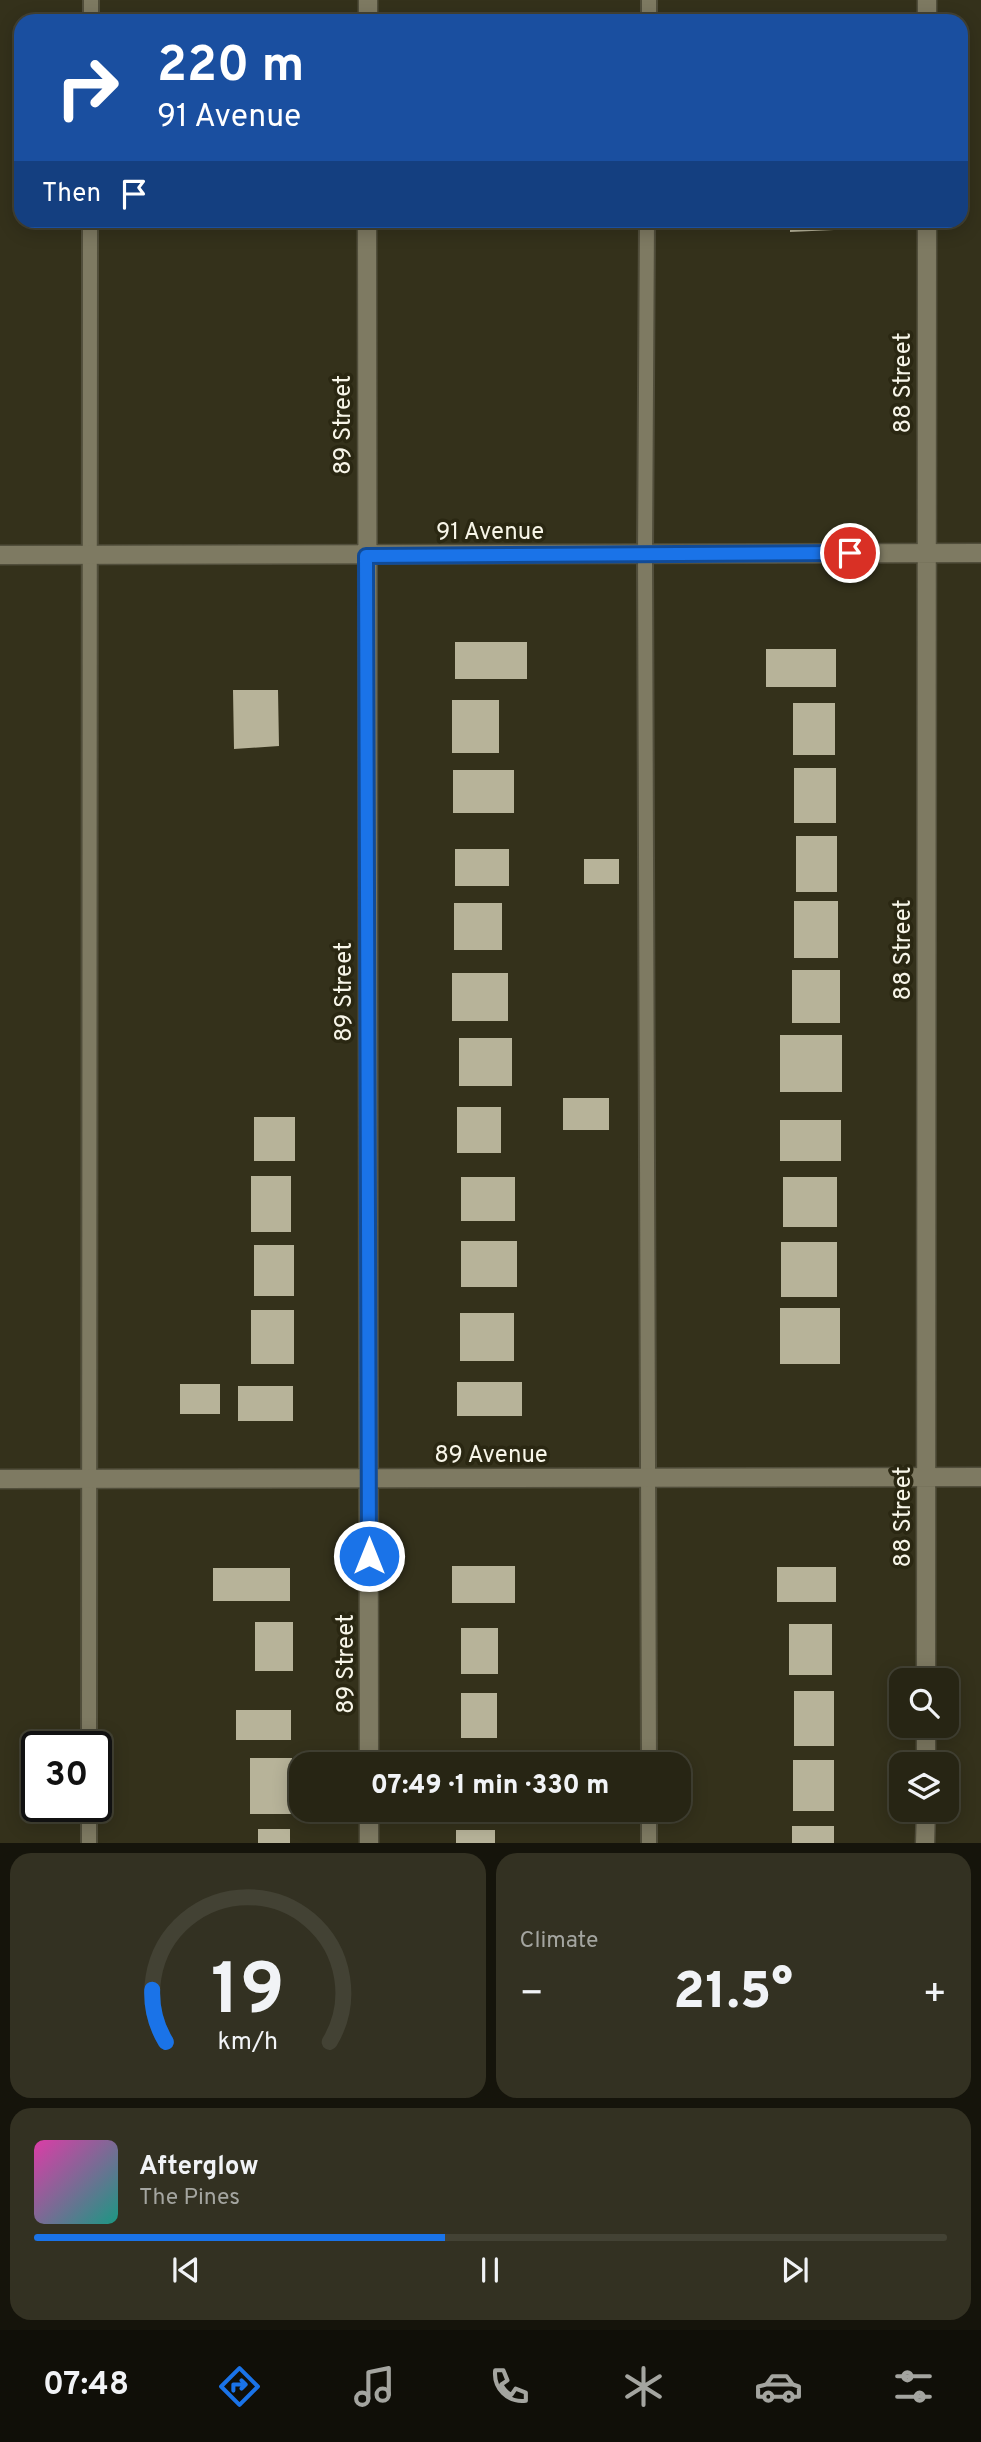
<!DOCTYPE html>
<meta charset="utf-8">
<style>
body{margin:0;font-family:Overpass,sans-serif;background:#333122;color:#f1f3f6;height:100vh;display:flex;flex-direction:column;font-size:26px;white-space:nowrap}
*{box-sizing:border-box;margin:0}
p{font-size:23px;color:#a4a5a0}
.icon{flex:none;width:38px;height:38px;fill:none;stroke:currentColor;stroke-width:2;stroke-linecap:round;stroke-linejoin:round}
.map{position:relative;height:1843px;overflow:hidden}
.details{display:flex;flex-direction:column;gap:10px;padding:10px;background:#15140b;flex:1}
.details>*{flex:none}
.guide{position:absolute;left:14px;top:14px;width:954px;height:214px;border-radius:21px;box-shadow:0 4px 18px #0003,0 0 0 2px #434234;background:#1a4fa0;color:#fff;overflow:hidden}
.buttons{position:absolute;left:889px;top:1668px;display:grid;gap:14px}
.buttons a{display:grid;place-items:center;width:70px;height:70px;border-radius:14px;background:#272514;box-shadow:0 4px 18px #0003,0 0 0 2px #434234;font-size:35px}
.speed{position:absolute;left:21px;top:1731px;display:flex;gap:14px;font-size:35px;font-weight:700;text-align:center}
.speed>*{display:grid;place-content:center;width:91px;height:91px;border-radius:50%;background:#272514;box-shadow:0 4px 18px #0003,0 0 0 2px #434234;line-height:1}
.speed .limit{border:4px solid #111;border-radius:10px;background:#fff;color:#111}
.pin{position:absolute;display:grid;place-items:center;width:60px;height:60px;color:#fff;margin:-30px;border:4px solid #fff;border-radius:50%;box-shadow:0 2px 7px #0007}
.me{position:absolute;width:77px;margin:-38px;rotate:0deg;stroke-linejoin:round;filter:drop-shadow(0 0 5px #0008)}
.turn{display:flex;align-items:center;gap:24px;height:147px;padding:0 28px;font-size:32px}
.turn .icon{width:91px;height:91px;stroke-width:2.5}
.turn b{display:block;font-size:49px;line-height:60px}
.then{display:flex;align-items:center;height:66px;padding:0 28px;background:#0003;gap:14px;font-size:26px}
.big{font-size:52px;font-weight:800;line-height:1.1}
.details .card{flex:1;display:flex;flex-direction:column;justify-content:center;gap:10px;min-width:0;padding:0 24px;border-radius:21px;background:#333122}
.details .dial{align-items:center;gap:0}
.dial svg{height:182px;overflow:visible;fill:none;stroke:#434234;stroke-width:7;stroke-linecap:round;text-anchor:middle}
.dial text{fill:#f1f3f6;stroke:none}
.song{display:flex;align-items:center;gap:21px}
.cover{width:84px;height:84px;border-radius:10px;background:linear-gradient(135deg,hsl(320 70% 55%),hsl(170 70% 35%))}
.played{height:7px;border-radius:4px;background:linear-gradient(90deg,#1a73e8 45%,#434234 45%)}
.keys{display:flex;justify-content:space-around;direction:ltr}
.heat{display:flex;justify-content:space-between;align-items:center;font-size:38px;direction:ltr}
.details .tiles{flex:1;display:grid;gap:10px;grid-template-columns:1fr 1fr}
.card:last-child{grid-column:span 2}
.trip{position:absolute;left:289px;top:1752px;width:402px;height:70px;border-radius:21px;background:#272514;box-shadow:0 4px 18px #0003,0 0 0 2px #434234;font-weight:800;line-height:70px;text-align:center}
.tab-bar{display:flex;height:112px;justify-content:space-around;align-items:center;background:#100f08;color:#a4a5a0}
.tab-bar .icon{width:49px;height:49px}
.tab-bar .current{color:#1a73e8}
.tab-bar b{font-size:32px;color:#f1f3f6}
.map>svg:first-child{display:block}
.building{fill:#b7b399}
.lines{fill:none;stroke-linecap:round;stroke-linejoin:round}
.service-casing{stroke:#514e3b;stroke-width:18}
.minor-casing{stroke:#514e3b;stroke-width:21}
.service{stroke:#7e7a62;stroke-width:14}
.minor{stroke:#7e7a62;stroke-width:18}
.route-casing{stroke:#114b97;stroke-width:18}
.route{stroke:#1a73e8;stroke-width:12}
.labels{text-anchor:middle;stroke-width:7;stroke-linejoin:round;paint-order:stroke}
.street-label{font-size:24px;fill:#f7f5e8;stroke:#2a2712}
</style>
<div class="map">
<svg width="981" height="1844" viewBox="0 0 981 1844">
<rect width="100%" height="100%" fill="#34311b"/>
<!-- building -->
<path class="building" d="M 790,220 L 833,220 L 834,230 L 790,232 Z
M 455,642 L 527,642 L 527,679 L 455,679 Z
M 766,649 L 836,649 L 836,687 L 766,687 Z
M 233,690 L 278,690 L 279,746 L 234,749 Z
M 452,700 L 499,700 L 499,753 L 452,753 Z
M 793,703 L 835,703 L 835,755 L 793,755 Z
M 794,768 L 836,768 L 836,823 L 794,823 Z
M 453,770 L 514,770 L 514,813 L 453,813 Z
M 796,836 L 837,836 L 837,892 L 796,892 Z
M 455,849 L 509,849 L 509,886 L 455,886 Z
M 584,859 L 619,859 L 619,884 L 584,884 Z
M 794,901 L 838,901 L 838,958 L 794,958 Z
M 454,903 L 502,903 L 502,950 L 454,950 Z
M 792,970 L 840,970 L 840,1023 L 792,1023 Z
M 452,973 L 508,973 L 508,1021 L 452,1021 Z
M 780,1035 L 842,1035 L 842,1092 L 780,1092 Z
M 459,1038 L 512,1038 L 512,1086 L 459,1086 Z
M 563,1098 L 609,1098 L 609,1130 L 563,1130 Z
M 457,1107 L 501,1107 L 501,1153 L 457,1153 Z
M 254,1117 L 295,1117 L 295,1161 L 254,1161 Z
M 780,1120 L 841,1120 L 841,1161 L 780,1161 Z
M 251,1176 L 291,1176 L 291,1232 L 251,1232 Z
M 461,1177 L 515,1177 L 515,1221 L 461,1221 Z
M 783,1177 L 837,1177 L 837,1227 L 783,1227 Z
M 461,1241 L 517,1241 L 517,1287 L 461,1287 Z
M 781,1242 L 837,1242 L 837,1297 L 781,1297 Z
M 254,1245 L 294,1245 L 294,1296 L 254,1296 Z
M 780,1308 L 840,1308 L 840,1364 L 780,1364 Z
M 251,1310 L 294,1310 L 294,1364 L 251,1364 Z
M 460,1313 L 514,1313 L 514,1361 L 460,1361 Z
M 457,1382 L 522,1382 L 522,1416 L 457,1416 Z
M 180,1384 L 220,1384 L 220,1414 L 180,1414 Z
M 238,1386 L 293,1386 L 293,1421 L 238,1421 Z
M 452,1566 L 515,1566 L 515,1603 L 452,1603 Z
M 777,1567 L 836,1567 L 836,1602 L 777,1602 Z
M 213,1568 L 290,1568 L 290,1601 L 213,1601 Z
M 255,1622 L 293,1622 L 293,1671 L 255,1671 Z
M 789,1624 L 832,1624 L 832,1675 L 789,1675 Z
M 461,1628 L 498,1628 L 498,1674 L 461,1674 Z
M 794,1691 L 834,1691 L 834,1746 L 794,1746 Z
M 461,1693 L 497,1693 L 497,1738 L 461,1738 Z
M 236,1710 L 291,1710 L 291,1740 L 236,1740 Z
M 250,1758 L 292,1758 L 292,1814 L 250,1814 Z
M 793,1760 L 834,1760 L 834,1811 L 793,1811 Z
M 792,1826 L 834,1826 L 834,1844 L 792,1844 Z
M 258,1829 L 290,1829 L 290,1844 L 258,1844 Z
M 456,1830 L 495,1830 L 495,1844 L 456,1844 Z"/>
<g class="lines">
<!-- service casing -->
<g class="service-casing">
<path id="service" d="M 91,21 L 91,0
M 649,21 L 649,0
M 647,220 L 645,554 L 649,1764
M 89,1746 L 90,220
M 89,1806 L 89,1844
M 649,1810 L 649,1844"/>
</g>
<!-- minor casing -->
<g class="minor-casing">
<path id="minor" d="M 368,21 L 368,0
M 927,21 L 927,0
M 367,220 L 369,1764
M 0,555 L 981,553
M 0,1479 L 981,1477
M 926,1680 L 927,220
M 926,1764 L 926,1726
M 369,1844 L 369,1810
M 925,1844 L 926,1810"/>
</g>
<!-- service -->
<use href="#service" class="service"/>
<!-- minor -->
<use href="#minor" class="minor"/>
</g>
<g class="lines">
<!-- route casing -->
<g class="route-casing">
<path id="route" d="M 369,1556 L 366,556 L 850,553"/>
</g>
<!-- route -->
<use href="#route" class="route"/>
</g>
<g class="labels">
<!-- street labels -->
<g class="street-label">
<text transform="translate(902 383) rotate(-90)" y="8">88 Street</text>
<text transform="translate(342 425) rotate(-90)" y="8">89 Street</text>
<text x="490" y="539">91 Avenue</text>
<text transform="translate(902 950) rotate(-90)" y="8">88 Street</text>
<text transform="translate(343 992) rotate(-90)" y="8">89 Street</text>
<text x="491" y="1462">89 Avenue</text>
<text transform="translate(902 1517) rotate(-90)" y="8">88 Street</text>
<text transform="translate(345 1664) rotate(-90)" y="8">89 Street</text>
</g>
</g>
</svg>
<div class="buttons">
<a><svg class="icon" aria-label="search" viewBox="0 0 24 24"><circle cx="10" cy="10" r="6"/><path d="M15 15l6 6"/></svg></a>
<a><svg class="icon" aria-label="layers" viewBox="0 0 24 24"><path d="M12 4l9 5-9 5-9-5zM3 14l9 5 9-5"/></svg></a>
</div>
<div class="speed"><div class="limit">30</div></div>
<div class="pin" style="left:850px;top:553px;background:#d93025"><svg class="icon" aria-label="arrive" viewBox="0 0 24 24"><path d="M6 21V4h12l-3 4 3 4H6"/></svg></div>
<svg class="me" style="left:369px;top:1556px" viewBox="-20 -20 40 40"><circle r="17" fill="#1a73e8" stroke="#fff" stroke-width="3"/><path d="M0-11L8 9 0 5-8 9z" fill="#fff"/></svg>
<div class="trip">07:49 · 1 min · 330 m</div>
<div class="guide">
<div class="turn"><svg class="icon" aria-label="right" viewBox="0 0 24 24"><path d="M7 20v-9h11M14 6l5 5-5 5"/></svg><div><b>220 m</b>91 Avenue</div></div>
<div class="then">Then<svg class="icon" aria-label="arrive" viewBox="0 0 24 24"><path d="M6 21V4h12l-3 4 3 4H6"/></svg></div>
</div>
</div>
<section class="details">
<div class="tiles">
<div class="card dial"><svg viewBox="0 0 100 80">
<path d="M14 69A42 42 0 1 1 86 69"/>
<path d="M14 69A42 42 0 0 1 8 46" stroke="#1a73e8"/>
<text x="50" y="56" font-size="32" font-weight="700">19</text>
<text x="50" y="72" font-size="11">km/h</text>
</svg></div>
<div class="card"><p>Climate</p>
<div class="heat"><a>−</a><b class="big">21.5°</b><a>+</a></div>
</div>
<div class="card">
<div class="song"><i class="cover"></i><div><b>Afterglow</b><p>The Pines</p></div></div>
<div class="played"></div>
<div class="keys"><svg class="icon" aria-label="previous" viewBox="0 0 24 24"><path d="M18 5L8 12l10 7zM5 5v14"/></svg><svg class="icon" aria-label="pause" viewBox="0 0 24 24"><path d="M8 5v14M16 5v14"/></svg><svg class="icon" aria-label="next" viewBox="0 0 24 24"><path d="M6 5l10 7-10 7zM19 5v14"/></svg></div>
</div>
</div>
</section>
<nav class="tab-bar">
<b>07:48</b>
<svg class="icon current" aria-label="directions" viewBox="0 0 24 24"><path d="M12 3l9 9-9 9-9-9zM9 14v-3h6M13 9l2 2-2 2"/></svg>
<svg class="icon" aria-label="music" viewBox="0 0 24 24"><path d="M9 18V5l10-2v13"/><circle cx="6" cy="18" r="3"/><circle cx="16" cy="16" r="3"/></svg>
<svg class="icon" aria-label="phone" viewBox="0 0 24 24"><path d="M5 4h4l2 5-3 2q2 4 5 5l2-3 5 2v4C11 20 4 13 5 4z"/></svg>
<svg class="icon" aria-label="climate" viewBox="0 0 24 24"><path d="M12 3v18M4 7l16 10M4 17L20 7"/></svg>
<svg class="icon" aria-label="car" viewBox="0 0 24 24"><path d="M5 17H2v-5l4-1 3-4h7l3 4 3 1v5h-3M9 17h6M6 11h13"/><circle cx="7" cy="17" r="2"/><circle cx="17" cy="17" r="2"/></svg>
<svg class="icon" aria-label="filters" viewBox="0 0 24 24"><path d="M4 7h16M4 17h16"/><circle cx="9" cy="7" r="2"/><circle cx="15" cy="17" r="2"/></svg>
</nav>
